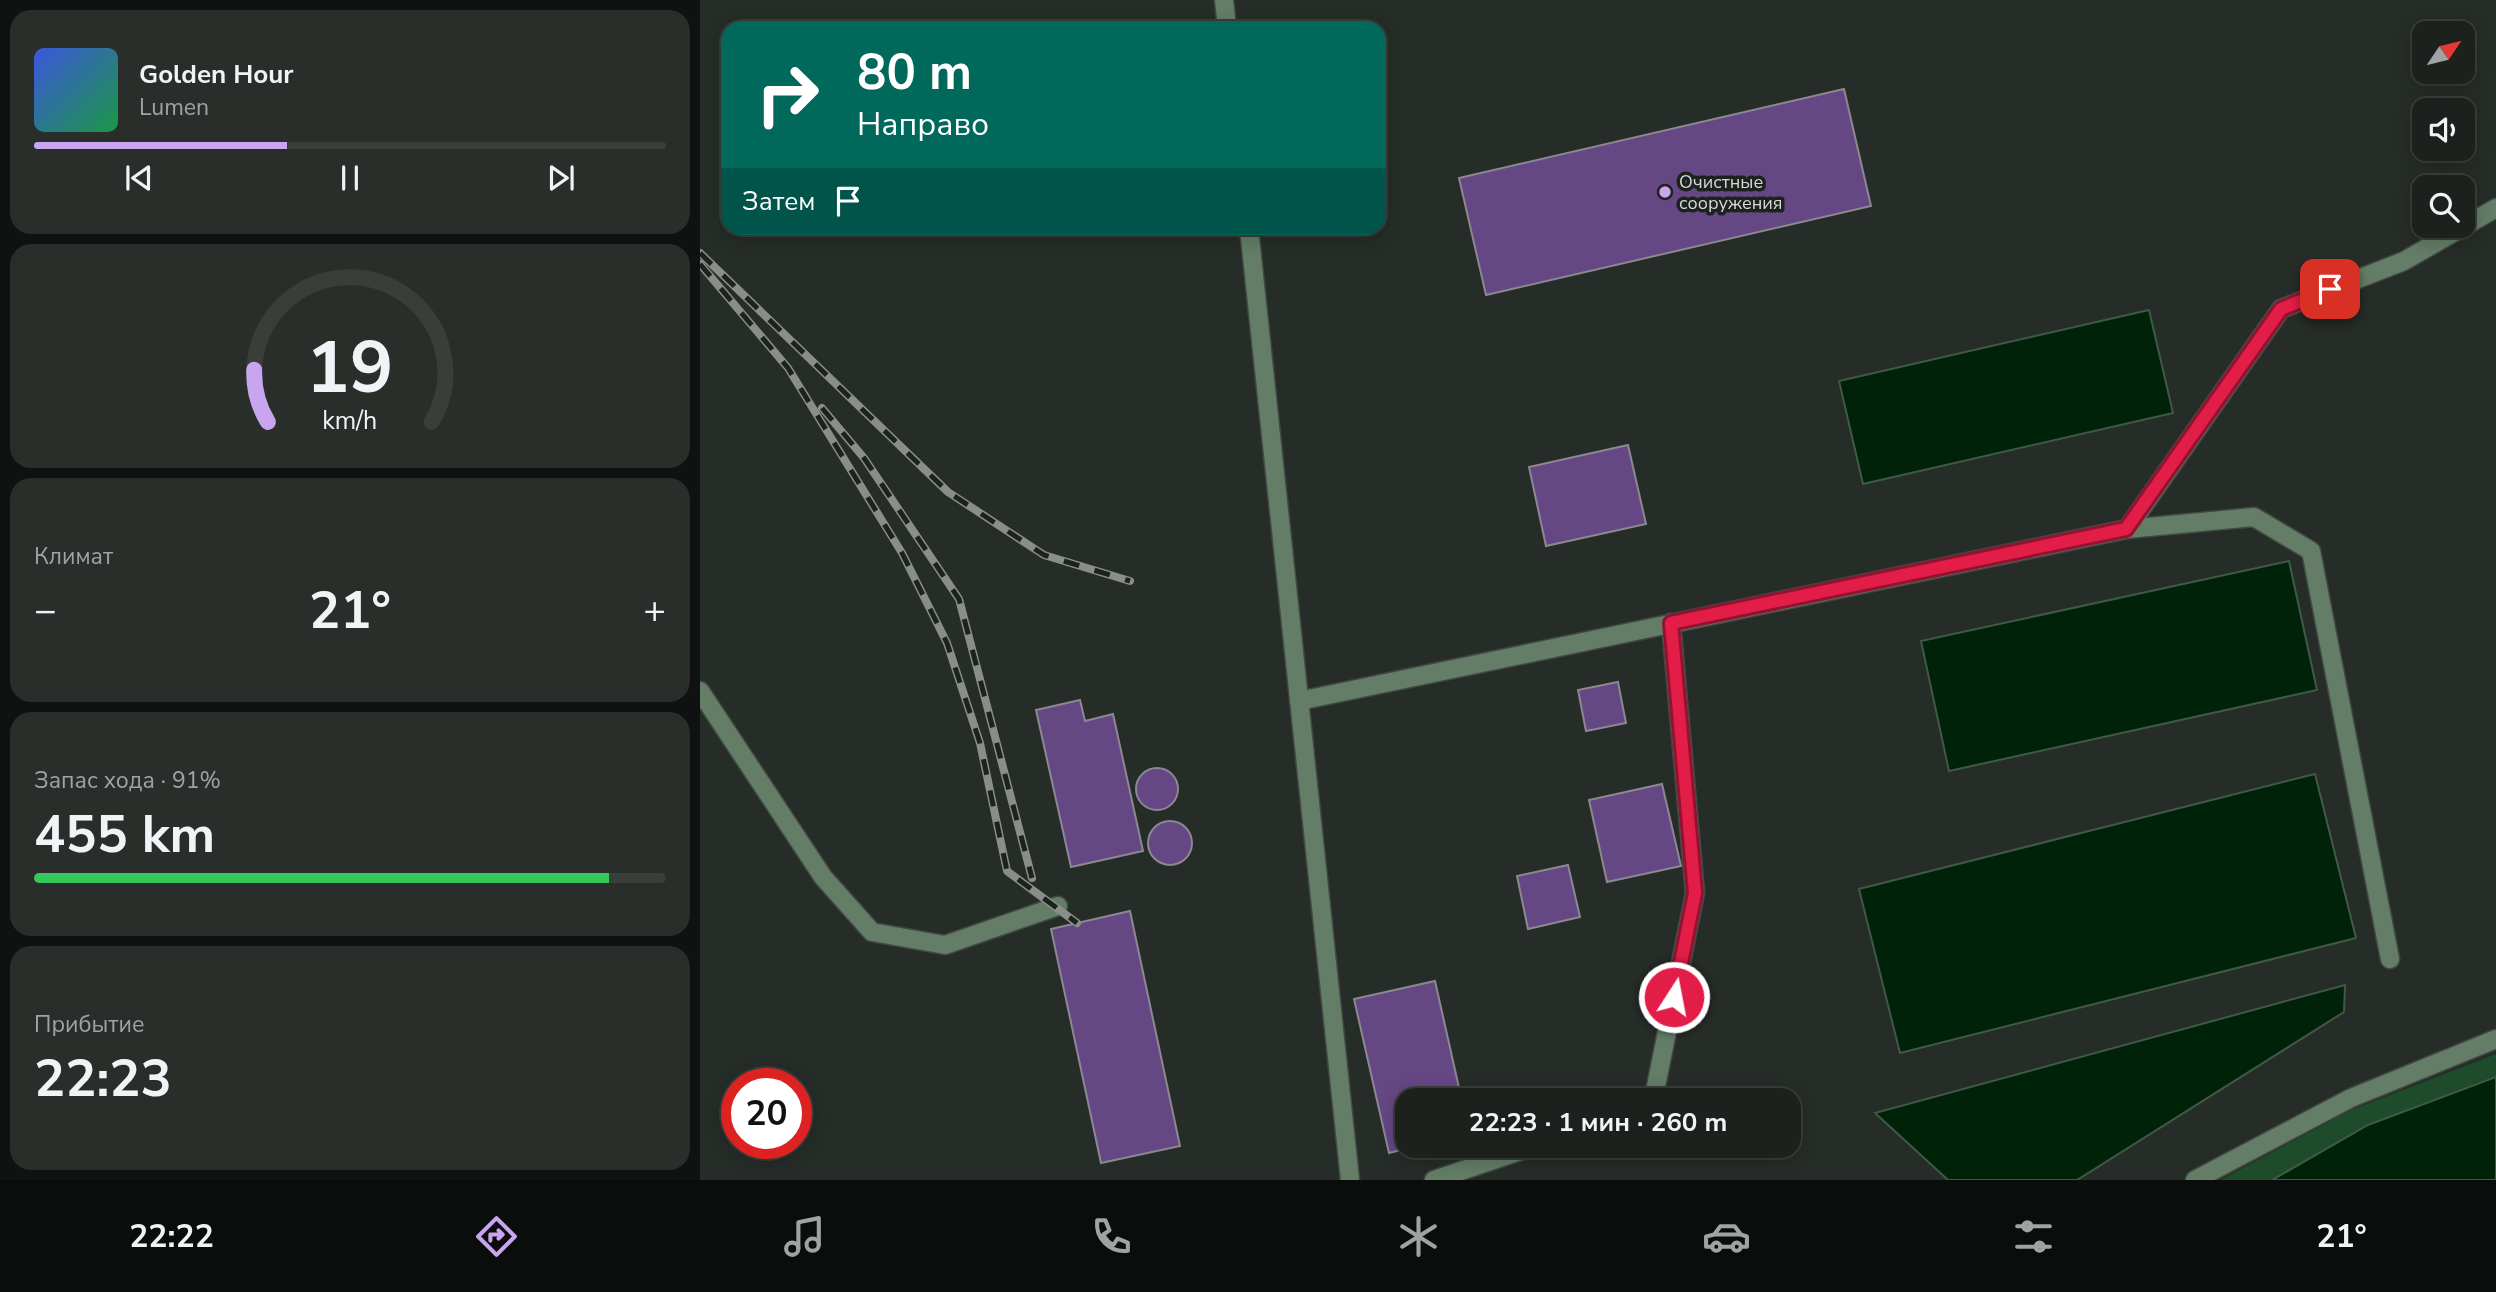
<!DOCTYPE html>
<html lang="ru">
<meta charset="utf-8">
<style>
body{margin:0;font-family:"Nunito Sans",sans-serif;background:#292e2a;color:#f1f3f6;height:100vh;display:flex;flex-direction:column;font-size:26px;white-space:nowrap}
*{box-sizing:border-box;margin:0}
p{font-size:23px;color:#a0a3a4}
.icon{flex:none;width:38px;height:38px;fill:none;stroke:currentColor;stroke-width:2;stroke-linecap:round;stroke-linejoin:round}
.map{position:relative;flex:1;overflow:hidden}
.details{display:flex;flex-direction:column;gap:10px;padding:10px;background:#0f1210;width:700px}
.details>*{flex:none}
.guide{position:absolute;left:21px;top:21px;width:665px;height:214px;border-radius:21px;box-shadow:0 4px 18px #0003,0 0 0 2px #3a3e3b;background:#00695c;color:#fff;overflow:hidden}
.needle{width:46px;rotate:55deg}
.buttons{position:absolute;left:1712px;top:21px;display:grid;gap:14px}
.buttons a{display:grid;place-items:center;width:63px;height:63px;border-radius:14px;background:#1c211d;box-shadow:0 4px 18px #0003,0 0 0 2px #3a3e3b;font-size:35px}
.speed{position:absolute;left:21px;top:1068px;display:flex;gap:14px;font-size:35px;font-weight:700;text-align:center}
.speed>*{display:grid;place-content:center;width:91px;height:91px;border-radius:50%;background:#1c211d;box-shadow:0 4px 18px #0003,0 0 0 2px #3a3e3b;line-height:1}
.speed .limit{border:10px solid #d22;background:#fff;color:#111}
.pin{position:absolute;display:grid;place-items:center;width:60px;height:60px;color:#fff;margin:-30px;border-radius:14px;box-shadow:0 4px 10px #0006}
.me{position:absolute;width:77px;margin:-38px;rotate:11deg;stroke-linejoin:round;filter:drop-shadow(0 0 5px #0008)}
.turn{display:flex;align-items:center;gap:24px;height:147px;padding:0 21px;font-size:32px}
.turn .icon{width:91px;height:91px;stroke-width:2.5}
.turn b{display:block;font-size:49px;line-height:60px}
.then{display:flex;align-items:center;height:66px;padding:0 21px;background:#0003;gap:14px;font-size:26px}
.big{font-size:52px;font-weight:700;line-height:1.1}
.details .tile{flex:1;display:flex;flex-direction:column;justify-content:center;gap:10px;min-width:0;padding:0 24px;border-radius:21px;background:#292e2a}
.details .dial{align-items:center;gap:0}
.dial svg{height:182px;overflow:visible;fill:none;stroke:#3a3e3b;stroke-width:7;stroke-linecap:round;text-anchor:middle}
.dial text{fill:#f1f3f6;stroke:none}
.song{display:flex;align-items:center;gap:21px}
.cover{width:84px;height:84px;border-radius:10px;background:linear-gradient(135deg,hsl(230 70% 55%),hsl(140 70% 35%))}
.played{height:7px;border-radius:4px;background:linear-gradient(90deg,#c8a5ee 40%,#3a3e3b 40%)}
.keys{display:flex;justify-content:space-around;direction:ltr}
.heat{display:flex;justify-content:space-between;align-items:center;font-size:38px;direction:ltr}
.charge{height:10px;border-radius:5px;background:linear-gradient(90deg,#34c759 91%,#3a3e3b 0)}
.trip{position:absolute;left:695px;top:1088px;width:406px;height:70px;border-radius:21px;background:#1c211d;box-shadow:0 4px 18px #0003,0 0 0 2px #3a3e3b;font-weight:700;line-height:70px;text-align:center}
.tabs{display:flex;height:112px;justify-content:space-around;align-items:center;background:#0b0d0c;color:#a0a3a4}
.tabs .icon{width:49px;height:49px}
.tabs .active{color:#c8a5ee}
.tabs b{font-size:32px;color:#f1f3f6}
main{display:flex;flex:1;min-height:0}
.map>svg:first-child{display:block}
.green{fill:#1e4b29}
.water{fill:#002209;stroke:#405946;stroke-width:2}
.building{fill:#654784;stroke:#8c8891;stroke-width:2}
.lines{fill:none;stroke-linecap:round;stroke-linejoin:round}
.minor-casing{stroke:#424843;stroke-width:21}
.minor{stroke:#637d67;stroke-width:18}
.rail-casing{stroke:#898e8a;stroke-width:8}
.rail{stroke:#1c221d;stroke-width:5;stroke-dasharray:16;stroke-linecap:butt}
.route-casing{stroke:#92132f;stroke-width:18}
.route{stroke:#e11d48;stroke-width:12}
.poi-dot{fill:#c8a5ee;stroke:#1c221d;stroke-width:2.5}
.labels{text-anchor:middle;stroke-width:7;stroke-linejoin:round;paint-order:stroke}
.poi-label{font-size:18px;fill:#d5d9d5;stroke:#1c221d;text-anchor:start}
</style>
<main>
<section class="details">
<div class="tile">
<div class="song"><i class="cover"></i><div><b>Golden Hour</b><p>Lumen</p></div></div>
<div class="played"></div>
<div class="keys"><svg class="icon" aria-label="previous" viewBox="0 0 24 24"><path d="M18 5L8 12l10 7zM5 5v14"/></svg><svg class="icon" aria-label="pause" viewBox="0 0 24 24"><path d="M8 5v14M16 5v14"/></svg><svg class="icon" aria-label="next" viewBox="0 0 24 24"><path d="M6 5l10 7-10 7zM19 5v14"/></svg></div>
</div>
<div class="tile dial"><svg viewBox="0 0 100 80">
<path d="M14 69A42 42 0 1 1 86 69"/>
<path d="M14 69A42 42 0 0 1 8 46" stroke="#c8a5ee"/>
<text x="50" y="56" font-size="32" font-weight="700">19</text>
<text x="50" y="72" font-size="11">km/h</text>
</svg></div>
<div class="tile"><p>Климат</p>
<div class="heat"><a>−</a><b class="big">21°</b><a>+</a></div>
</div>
<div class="tile"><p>Запас хода · 91%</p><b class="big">455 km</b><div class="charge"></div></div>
<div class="tile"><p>Прибытие</p><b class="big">22:23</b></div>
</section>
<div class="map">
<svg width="1796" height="1180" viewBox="0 0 1796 1180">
<rect width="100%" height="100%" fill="#262c27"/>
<!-- green -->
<path class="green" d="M 1796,1054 L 1796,1077 L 1668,1125 L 1572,1180 L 1520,1180 L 1651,1110 Z"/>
<!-- water -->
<path class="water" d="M 1449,310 L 1473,413 L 1163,484 L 1139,381 Z
M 1589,561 L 1617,690 L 1249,771 L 1221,641 Z
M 1615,774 L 1656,938 L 1200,1053 L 1159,889 Z
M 1645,985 L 1644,1012 L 1377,1180 L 1248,1180 L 1175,1113 Z
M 1796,1077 L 1796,1180 L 1572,1180 L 1668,1125 Z"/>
<!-- building -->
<path class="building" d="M 1144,89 L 1171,206 L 786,295 L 759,178 Z
M 928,445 L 946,524 L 846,546 L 829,467 Z
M 918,682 L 926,723 L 886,731 L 878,690 Z
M 380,700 L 385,721 L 413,714 L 443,851 L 371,867 L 336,710 Z
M436 789a21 21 0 1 1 42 0a21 21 0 1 1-42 0Z
M 962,784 L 981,866 L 907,882 L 889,800 Z
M448 843a22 22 0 1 1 44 0a22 22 0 1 1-44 0Z
M 868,865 L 880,917 L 828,929 L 817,876 Z
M 430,911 L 480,1146 L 401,1163 L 351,929 Z
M 735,981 L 762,1101 L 707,1101 L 707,1146 L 717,1146 L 689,1153 L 654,999 Z"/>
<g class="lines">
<!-- minor casing -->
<g class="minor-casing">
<path id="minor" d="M 524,0 L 527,28
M 549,228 L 650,1180
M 1427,529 L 1581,309 L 1704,261 L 1796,208
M 0,691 L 123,877 L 172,932 L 245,945 L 358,906
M 599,701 L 1427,529 L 1554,517 L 1611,551 L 1690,959
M 953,1101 L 995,893 L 971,623
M 734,1180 L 835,1146
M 1495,1180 L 1651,1098 L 1796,1039"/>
</g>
<!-- minor -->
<use href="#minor" class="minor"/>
<!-- rail casing -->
<g class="rail-casing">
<path id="rail" d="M 0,253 L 248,492 L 344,555 L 430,581
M 0,264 L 88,368 L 202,553 L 247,643 L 280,743 L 307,871 L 377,923
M 122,408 L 164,458 L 259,599 L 332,878"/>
</g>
<!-- rail -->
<use href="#rail" class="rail"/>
</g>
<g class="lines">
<!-- route casing -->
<g class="route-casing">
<path id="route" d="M 974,997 L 995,893 L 971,623 L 1426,529 L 1581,309 L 1630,289"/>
</g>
<!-- route -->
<use href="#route" class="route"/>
</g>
<!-- markers -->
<circle class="poi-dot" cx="965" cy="192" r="7"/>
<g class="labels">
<!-- poi labels -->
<g class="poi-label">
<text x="979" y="188">Очистные<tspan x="979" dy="21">сооружения</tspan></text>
</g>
</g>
</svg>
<div class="buttons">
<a><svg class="needle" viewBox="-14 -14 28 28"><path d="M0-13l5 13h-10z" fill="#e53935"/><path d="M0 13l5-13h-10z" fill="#a0a3a4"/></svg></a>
<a><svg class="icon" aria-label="sound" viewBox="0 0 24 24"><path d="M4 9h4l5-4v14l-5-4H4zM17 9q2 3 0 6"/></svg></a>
<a><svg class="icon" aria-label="search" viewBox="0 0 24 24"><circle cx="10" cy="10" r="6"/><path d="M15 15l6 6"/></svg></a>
</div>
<div class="speed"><div class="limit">20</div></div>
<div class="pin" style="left:1630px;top:289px;background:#d93025"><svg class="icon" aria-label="arrive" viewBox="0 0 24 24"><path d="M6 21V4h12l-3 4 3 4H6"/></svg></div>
<svg class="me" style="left:974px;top:997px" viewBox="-20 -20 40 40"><circle r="17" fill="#e11d48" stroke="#fff" stroke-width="3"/><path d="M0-11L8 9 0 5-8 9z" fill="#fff"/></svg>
<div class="trip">22:23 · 1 мин · 260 m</div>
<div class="guide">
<div class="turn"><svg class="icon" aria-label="right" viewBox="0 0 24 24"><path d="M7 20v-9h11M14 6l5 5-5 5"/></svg><div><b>80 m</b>Направо</div></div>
<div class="then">Затем<svg class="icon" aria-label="arrive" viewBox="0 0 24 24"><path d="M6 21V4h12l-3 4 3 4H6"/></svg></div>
</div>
</div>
</main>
<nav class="tabs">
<b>22:22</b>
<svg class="icon active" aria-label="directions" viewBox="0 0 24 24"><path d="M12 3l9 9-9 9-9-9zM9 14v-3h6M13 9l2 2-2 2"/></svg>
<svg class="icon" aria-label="music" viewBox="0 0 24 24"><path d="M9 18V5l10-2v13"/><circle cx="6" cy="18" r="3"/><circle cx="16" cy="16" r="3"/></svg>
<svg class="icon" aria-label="phone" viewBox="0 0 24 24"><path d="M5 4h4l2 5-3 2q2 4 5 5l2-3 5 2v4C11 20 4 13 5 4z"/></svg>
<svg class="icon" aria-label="climate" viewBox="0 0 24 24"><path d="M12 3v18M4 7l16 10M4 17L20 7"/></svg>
<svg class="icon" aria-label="car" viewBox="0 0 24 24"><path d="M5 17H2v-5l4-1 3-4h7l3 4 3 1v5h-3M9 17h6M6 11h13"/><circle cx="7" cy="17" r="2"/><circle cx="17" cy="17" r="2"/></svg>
<svg class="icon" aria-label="filters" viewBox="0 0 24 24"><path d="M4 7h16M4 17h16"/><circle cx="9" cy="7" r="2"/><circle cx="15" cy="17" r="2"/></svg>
<b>21°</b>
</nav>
